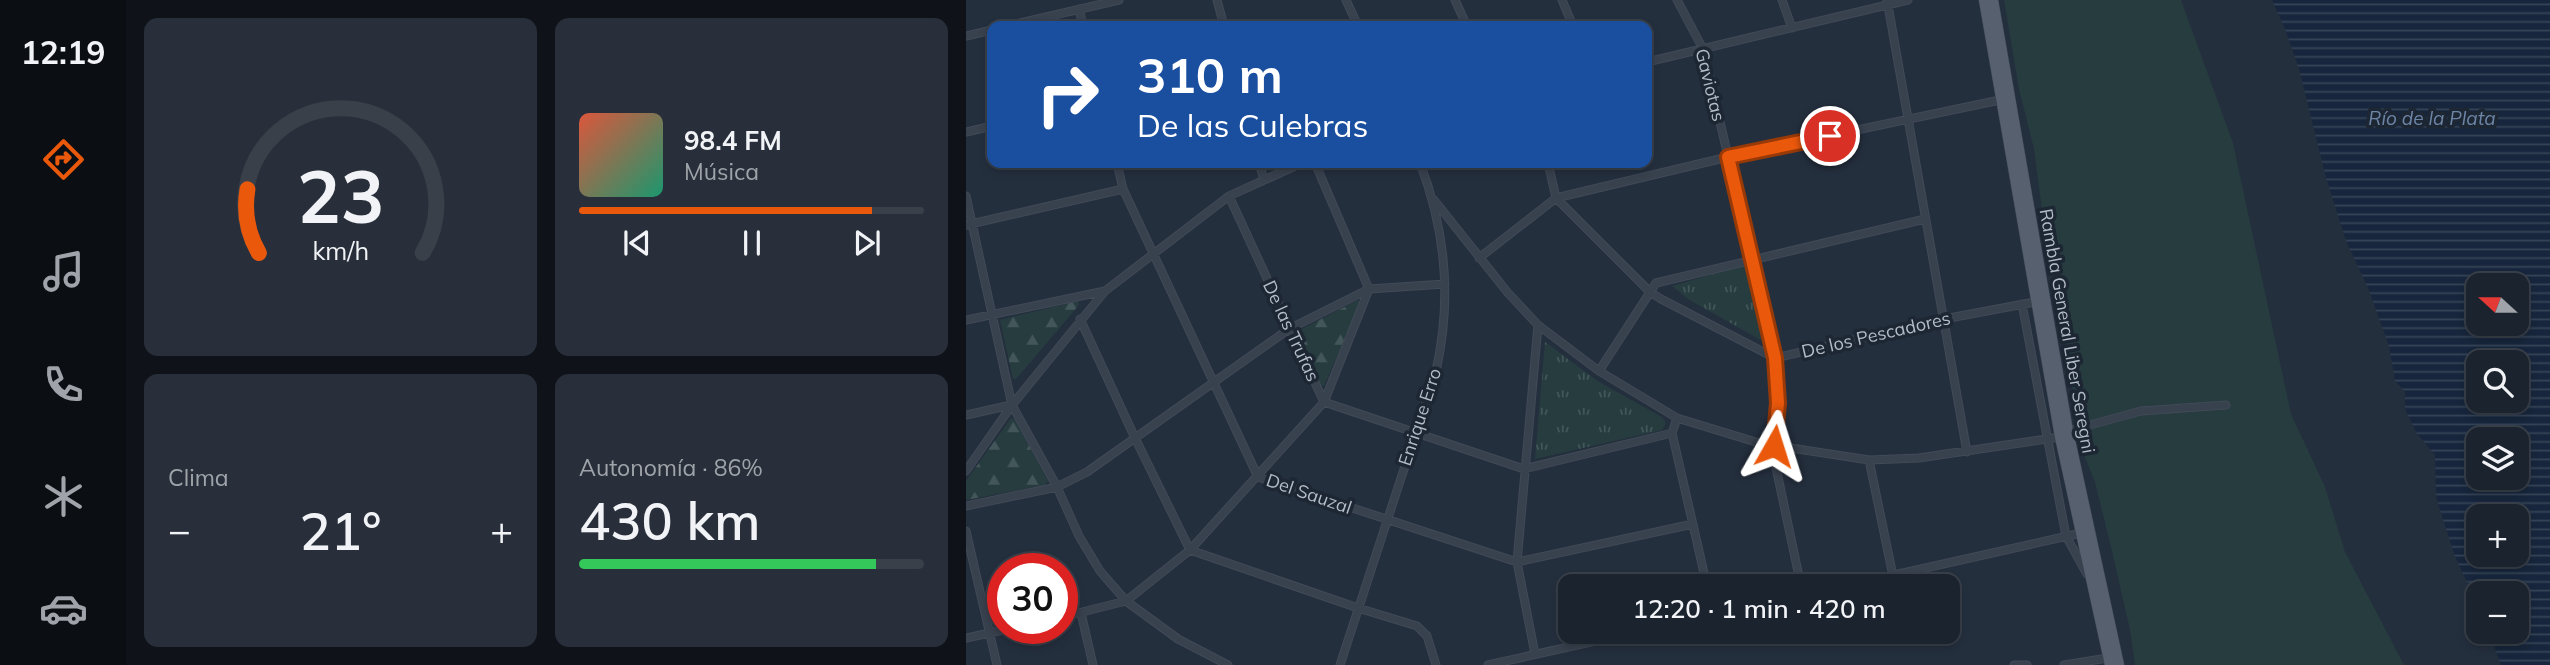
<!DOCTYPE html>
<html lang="es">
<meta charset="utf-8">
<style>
body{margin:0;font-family:Mulish,sans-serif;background:#282f3a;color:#f1f3f6;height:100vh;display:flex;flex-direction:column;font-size:26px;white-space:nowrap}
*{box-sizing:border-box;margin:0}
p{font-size:23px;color:#a0a4aa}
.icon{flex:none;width:38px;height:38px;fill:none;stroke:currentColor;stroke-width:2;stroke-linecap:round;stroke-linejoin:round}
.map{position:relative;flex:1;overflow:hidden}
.details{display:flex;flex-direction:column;gap:18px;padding:18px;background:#0f1319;width:840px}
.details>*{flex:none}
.guide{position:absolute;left:21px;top:21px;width:665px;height:147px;border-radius:14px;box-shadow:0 4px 10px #0003,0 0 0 2px #39404a;background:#1a4fa0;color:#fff;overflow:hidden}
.needle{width:46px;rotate:291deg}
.tools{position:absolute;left:1500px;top:273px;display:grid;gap:14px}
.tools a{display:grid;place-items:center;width:63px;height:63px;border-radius:14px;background:#1b232e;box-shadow:0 4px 10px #0003,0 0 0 2px #39404a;font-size:35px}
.speed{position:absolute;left:21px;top:553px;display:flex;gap:14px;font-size:35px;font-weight:700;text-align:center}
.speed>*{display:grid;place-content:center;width:91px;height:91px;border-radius:50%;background:#1b232e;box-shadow:0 4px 10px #0003,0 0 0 2px #39404a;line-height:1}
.speed .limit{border:10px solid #d22;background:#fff;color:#111}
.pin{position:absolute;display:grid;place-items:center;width:60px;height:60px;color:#fff;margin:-30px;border:4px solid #fff;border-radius:50%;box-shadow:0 2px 7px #0007}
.me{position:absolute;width:77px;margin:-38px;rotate:6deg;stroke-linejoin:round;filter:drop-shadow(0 0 5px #0008)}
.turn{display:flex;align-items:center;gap:24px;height:147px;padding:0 35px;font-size:32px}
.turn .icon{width:91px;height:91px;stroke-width:2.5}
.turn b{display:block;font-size:49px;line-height:60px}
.big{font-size:52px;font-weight:600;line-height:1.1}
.details .widget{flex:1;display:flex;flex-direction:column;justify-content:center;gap:10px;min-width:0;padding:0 24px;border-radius:14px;background:#282f3a}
.details .dial{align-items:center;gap:0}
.dial svg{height:182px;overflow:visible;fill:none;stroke:#39404a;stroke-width:7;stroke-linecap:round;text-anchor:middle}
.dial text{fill:#f1f3f6;stroke:none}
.song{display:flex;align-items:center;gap:21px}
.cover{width:84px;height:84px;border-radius:10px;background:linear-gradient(135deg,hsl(10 70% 55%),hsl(160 70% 35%))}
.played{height:7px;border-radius:4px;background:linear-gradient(90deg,#ea580c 85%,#39404a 85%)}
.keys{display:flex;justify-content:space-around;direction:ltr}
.heat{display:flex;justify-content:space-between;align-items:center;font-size:38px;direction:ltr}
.charge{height:10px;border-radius:5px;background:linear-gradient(90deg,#34c759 86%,#39404a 0)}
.details .tiles{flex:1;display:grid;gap:18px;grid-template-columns:repeat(2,1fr)}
.trip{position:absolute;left:592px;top:574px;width:402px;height:70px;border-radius:14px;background:#1b232e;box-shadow:0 4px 10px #0003,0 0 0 2px #39404a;font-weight:600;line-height:70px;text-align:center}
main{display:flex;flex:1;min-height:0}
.tabs{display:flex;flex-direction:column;width:126px;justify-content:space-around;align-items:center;background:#0b0e12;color:#a0a4aa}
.tabs .icon{width:49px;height:49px}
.tabs .selected{color:#ea580c}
.tabs b{font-size:32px;color:#f1f3f6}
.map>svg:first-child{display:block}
.green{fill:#263c3f}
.forest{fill:url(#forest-firs)}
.park{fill:url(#park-tufts)}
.water{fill:url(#water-rules);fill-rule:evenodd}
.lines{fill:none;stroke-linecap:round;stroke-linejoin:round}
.minor-casing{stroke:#414a57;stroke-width:9}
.major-casing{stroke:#414a57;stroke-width:11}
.minor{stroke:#38414e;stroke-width:7}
.major{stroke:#56606e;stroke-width:10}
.route-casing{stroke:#983908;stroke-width:18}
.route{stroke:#ea580c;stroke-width:12}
.labels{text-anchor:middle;stroke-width:7;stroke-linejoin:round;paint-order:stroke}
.street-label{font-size:18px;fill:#b4bcc9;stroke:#1d2633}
.water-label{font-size:19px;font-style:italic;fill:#6d86a8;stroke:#1d2633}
</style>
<main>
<nav class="tabs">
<b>12:19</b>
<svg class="icon selected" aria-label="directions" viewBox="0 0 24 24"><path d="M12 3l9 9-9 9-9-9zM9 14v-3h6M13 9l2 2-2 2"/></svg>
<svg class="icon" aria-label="music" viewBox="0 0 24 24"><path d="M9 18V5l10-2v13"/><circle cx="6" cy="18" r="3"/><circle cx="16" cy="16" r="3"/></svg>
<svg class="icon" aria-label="phone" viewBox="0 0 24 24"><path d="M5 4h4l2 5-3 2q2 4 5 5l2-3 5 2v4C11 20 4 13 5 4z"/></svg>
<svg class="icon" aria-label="climate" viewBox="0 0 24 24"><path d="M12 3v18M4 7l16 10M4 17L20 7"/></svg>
<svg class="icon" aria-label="car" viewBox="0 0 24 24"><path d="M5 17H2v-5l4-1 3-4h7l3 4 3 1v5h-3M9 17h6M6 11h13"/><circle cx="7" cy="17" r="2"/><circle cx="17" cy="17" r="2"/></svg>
</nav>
<section class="details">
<div class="tiles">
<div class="widget dial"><svg viewBox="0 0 100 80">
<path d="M14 69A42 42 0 1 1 86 69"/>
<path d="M14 69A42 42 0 0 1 9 41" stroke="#ea580c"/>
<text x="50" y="56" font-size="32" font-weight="700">23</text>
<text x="50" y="72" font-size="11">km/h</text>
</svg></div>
<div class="widget">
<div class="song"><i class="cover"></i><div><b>98.4 FM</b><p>Música</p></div></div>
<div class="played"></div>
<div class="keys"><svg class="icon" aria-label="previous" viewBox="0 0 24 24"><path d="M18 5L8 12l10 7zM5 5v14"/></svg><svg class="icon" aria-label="pause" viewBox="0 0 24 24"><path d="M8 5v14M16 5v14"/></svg><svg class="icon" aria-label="next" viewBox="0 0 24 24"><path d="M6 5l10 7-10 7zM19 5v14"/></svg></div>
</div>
<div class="widget"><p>Clima</p>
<div class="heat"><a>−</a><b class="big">21°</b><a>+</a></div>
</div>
<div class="widget"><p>Autonomía · 86%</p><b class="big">430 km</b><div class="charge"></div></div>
</div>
</section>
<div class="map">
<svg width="1584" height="665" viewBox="0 0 1584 665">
<defs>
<pattern id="forest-firs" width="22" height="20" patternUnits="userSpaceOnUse" patternTransform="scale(1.75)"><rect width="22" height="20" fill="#263c3f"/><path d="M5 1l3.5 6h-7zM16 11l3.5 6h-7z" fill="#435659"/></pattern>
<pattern id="park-tufts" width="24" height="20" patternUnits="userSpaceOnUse" patternTransform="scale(1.75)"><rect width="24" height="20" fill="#263c3f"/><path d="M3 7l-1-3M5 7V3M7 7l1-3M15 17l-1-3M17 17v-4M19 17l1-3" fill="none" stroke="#435659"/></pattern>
<pattern id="water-rules" width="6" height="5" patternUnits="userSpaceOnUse" patternTransform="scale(1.75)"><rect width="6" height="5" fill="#17263c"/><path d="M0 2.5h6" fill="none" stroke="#364457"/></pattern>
</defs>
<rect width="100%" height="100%" fill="#242f3e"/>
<!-- green -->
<path class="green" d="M 1038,0 L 1215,0 L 1267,143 L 1325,414 L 1359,487 L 1379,552 L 1438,665 L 1169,665 L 1164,630 L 1145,547 L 1129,482 L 1116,450 L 1096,321 L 1089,295 L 1090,274 L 1079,233 L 1068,149 L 1053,89 Z"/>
<!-- forest -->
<path class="forest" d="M 392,300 L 394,303 L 358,386 L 355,386 L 330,332 Z
M 112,301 L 113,305 L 50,379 L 47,379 L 34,320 Z
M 45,418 L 49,420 L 82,481 L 79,485 L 0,500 L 0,481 Z"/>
<!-- park -->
<path class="park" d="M 780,265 L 800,343 L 722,299 L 706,286 Z
M 579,342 L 633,382 L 696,417 L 700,423 L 696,430 L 569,459 Z"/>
<!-- water -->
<path class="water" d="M 1306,0 L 1584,0 L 1584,665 L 1535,665 L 1523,632 L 1550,632 L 1550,593 L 1512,593 L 1512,607 L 1488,554 L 1470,497 L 1469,455 L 1451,434 L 1439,409 L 1439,392 L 1429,381 L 1423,346 L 1402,288 L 1380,241 L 1360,178 L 1333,69 L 1319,29 ZM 1512,285 L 1550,285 L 1550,324 L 1512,324 ZM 1512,362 L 1550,362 L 1550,401 L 1512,401 ZM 1512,439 L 1550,439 L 1550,478 L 1512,478 ZM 1512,516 L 1550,516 L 1550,555 L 1512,555 Z"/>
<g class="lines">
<!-- minor casing -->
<g class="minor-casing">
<path id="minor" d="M 251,0 L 258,26
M 380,0 L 392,26
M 489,0 L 501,26
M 596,0 L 607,26
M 711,0 L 737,49 L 809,358 L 812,403 L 808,458 L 835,586
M 816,0 L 826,28
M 921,0 L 1001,452
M 113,9 L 117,26
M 41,26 L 153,0
M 0,36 L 26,30
M 681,62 L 942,0
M 0,132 L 26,126
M 151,163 L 157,189 L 292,477 L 551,562 L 727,524
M 293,163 L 298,180
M 582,163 L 590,198 L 684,292 L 695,299 L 809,358 L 978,319 L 1069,302
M 0,196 L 46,405 L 91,487 L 113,536 L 134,571 L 160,601 L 212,639 L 262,665
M 263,196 L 358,402 L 558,469 L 706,433
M 468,200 L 542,293 L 572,325 L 633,371 L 711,418 L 793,443 L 903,460 L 953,458 L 1094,437
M 0,225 L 157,189
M 513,258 L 590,198 L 762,157 L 1034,100
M 1056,304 L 1100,536 L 1121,574
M 114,319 L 169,438 L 224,550 L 392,608 L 451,626 L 461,636 L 470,665
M 0,320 L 139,291
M 633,371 L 690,283 L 959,219
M 0,415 L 45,405
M 711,418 L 706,433 L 741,586
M 1102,431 L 1175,411 L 1260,405
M 903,460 L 927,576
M 0,471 L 46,405 L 139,291 L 263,196 L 336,163
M 0,506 L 91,487 L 121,472 L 323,329 L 403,289 L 479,284
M 0,531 L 31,665
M 879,586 L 1115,533
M 115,613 L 127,665
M 96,617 L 160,601 L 224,550 L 358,402 L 403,289 L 349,163
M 0,638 L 46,628
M 569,654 L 551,562 L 572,325
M 374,665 L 470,371 C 486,300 480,231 454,163
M 522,665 L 670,632
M 1048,665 L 1061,665
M 1098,665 L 1142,658"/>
</g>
<!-- major casing -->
<g class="major-casing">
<path id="major" d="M 1018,0 L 1094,437 L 1144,665
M 1027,0 L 1102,431 L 1153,665"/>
</g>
<!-- minor -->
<use href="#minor" class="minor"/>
<!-- major -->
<use href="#major" class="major"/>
</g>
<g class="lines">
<!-- route casing -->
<g class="route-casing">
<path id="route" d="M 808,446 L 812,403 L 809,358 L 762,157 L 864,136"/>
</g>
<!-- route -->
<use href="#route" class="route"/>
</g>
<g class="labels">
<!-- street labels -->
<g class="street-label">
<text transform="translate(744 85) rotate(76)" y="6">Gaviotas</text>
<text transform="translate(325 331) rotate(65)" y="6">De las Trufas</text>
<text transform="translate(1101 331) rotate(80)" y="6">Rambla General Liber Seregni</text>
<text transform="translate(910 335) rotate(-13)" y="6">De los Pescadores</text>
<text transform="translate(454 417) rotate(-72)" y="6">Enrique Erro</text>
<text transform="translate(343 494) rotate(19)" y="6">Del Sauzal</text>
</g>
<!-- water labels -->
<g class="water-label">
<text x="1466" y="125">Río de la Plata</text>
</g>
</g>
</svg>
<div class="tools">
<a><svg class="needle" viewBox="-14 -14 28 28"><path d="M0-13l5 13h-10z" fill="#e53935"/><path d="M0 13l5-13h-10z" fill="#a0a4aa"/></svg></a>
<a><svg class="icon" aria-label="search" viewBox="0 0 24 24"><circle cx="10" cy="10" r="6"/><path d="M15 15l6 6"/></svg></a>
<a><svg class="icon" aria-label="layers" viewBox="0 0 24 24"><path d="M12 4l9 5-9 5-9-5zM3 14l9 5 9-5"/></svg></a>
<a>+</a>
<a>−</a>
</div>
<div class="speed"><div class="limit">30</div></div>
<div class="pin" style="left:864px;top:136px;background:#d93025"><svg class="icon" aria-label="arrive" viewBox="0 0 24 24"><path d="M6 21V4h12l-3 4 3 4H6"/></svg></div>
<svg class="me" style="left:808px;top:446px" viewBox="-20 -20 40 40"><path d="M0-17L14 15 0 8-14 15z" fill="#ea580c" stroke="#fff" stroke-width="4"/></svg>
<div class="trip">12:20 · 1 min · 420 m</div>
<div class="guide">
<div class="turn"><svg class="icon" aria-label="right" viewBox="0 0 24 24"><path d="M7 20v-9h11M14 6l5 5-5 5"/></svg><div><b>310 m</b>De las Culebras</div></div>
</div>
</div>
</main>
